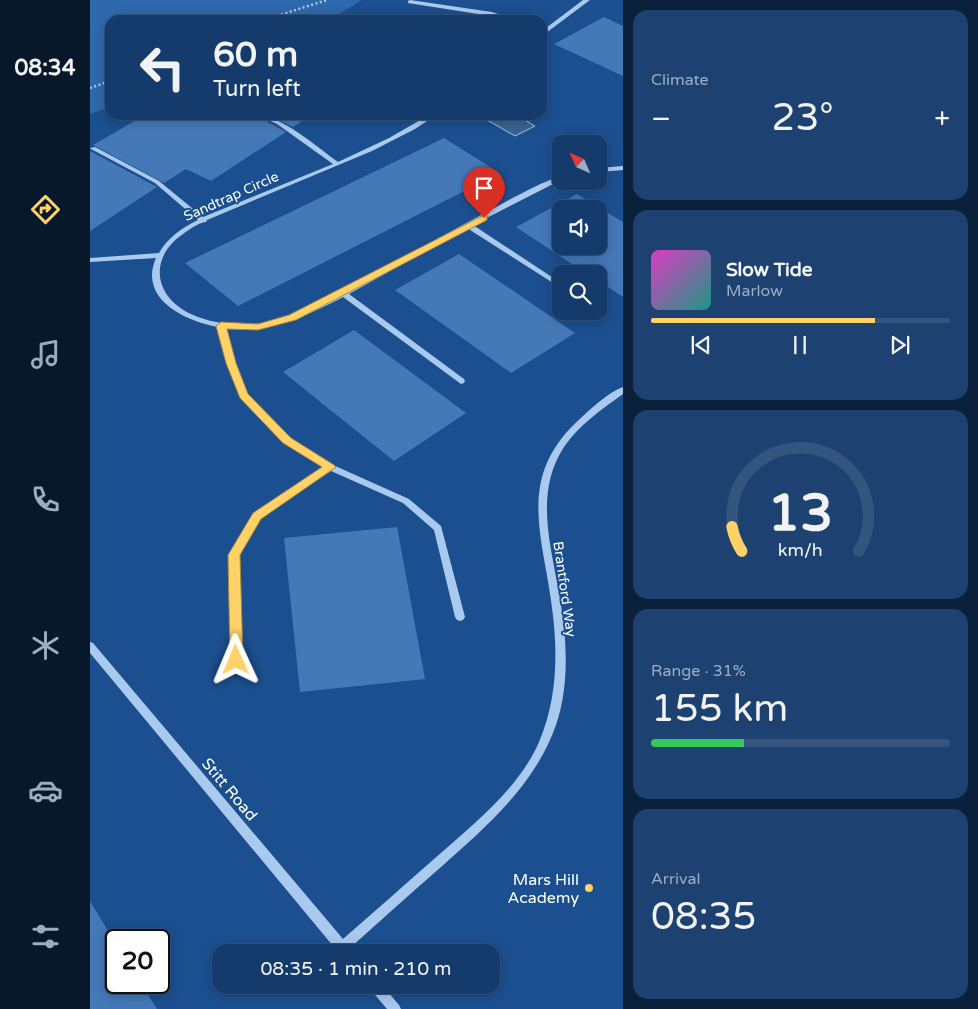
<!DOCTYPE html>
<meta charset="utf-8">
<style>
body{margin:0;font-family:"Varela Round",sans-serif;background:#1d4271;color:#f1f3f6;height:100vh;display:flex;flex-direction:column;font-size:19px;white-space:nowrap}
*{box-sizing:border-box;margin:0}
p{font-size:16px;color:#9dadc1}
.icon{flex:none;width:28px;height:28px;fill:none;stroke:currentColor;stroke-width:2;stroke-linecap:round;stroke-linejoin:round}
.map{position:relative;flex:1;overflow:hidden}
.side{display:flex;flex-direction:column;gap:10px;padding:10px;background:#0b203b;width:355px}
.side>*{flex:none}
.banner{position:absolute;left:15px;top:15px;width:442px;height:105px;border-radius:15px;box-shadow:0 2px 12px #0003,0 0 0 1px #33557e;background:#143b6b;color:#f1f3f6;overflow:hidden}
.needle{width:32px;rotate:315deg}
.fabs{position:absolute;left:462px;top:135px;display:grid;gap:10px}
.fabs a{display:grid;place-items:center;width:55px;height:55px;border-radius:10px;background:#143b6b;box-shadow:0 2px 12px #0003,0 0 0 1px #33557e;font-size:25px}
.speed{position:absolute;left:15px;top:929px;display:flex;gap:10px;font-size:25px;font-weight:700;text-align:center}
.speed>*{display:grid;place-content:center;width:65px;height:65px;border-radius:50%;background:#143b6b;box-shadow:0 2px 12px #0003,0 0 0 1px #33557e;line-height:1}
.speed .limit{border:2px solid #111;border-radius:8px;background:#fff;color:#111}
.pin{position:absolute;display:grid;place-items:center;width:42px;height:42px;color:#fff;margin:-51px -21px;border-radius:50% 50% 50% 0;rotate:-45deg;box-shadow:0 0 5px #0007}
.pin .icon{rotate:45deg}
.me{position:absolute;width:55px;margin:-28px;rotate:359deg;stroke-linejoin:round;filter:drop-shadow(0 0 4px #0008)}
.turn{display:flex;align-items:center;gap:18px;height:105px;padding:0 25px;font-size:22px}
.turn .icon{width:65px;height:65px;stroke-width:2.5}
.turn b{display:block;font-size:35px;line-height:42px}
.big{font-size:38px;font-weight:600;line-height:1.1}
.side .widget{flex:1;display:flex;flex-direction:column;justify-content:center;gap:8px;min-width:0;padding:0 18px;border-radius:15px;background:#1d4271}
.side .dial{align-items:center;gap:0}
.dial svg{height:130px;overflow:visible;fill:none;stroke:#33557e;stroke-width:7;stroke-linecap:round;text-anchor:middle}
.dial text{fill:#f1f3f6;stroke:none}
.song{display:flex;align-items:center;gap:15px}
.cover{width:60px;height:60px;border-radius:8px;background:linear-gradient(135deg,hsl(310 70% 55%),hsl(170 70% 35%))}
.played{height:5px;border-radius:2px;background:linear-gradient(90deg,#ffd166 75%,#33557e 75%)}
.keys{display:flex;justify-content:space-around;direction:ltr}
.heat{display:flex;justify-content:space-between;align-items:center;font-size:28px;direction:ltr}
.charge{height:8px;border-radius:4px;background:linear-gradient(90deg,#34c759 31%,#33557e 0)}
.trip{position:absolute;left:122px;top:944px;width:288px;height:50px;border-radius:15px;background:#143b6b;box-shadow:0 2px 12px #0003,0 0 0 1px #33557e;font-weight:600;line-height:50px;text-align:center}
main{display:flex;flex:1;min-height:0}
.tab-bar{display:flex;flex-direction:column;width:90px;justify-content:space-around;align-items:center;background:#08182b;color:#9dadc1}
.tab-bar .icon{width:35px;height:35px}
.tab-bar .selected{color:#ffd166}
.tab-bar b{font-size:22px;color:#f1f3f6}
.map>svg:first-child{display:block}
.green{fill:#2e69ad}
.water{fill:#3c6290;stroke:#9cc4f0}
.building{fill:#4478b7;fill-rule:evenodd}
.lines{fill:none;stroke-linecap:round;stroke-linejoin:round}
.path{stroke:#a9c9ee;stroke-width:2.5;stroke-dasharray:2 2.5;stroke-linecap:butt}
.minor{fill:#a9c9ee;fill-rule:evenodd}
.route{fill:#ffd166;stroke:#a68842}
.poi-dot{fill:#ffd166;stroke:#1b4f8f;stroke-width:2}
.labels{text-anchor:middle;stroke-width:4;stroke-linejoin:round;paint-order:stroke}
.street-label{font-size:14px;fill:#fff;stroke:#1b4f8f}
.near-street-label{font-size:16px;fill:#fff;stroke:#1b4f8f}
.near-poi-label{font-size:16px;fill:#fff;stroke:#1b4f8f;text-anchor:end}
</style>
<main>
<nav class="tab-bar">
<b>08:34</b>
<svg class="icon selected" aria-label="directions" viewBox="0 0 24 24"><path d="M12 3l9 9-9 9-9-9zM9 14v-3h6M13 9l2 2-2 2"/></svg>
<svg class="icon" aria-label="music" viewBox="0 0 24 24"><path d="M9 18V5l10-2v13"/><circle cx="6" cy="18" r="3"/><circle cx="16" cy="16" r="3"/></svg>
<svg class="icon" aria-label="phone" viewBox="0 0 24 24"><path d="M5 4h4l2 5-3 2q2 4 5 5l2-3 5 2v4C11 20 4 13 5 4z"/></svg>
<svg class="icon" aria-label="climate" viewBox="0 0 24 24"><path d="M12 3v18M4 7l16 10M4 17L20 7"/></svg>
<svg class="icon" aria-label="car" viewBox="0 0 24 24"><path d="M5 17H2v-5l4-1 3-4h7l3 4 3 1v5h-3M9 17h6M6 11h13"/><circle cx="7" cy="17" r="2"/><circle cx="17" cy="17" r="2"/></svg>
<svg class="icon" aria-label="filters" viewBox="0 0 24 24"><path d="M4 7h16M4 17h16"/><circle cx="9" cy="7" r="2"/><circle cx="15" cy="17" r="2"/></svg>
</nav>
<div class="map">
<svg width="533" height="1009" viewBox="0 0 533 1009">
<rect width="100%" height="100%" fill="#1b4f8f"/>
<!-- green -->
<path class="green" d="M 0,0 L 272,0 L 239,20 L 20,20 L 20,107 L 0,114 Z"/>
<!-- water -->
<path class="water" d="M 407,115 L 426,115 L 445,126 L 425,136 L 397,120 Z"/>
<!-- building -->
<path class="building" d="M 514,17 L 533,26 L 533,76 L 464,44 Z
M 55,115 L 165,115 L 196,132 L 121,181 L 96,169 L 74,183 L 3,145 Z
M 178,115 L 222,115 L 203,127 Z
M 354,138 L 410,173 L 148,306 L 95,263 Z
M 0,151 L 67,187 L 0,231 Z
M 487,194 L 533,222 L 533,297 L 509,281 L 509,274 L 497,274 L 426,227 ZM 471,209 L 509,209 L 509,246 L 471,246 Z
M 369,254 L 485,333 L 421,373 L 305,290 Z
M 264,330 L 376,413 L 304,461 L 193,372 Z
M 307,527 L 335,679 L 210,692 L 194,538 Z
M 0,901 L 26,944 L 26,982 L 50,982 L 67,1009 L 0,1009 Z"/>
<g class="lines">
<!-- path -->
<path class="path" d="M 174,20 L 237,0
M 0,88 L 20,81"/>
<!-- minor -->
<path class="minor" d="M 320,0 L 402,12 L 426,20 L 417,20 L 401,16 L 318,3 L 318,1 Z
M 493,0 L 500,0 L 452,36 L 452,31 Z
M 167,115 C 191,115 227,147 248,162 L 299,138 L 339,115 L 346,115 L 325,129 L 282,151 L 129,215 L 117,220 L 116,222 C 108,223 100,229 93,234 C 58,258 64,297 101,314 C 126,326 160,327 187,320 C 215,313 241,297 266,284 C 313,258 359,232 406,207 C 427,196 449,183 471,176 L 471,180 L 383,225 L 471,283 L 471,288 L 377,228 L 259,294 L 374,379 L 375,381 L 374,383 L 371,384 L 253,297 C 211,319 184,331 136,328 L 145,363 L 157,395 L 200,439 L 243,465 L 319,499 L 351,526 L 375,617 L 373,620 L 370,621 L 367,620 L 365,617 L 344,530 L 313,503 L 241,471 L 170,518 L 149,555 L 151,660 L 149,663 L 146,664 L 143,663 L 141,660 L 139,555 L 164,514 L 234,467 L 194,443 L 150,398 L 137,363 L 128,327 C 95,321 48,299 66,258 L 0,262 L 0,258 L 69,253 C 78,237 92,228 108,220 L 65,183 L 1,149 L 0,148 L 5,147 L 69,181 L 113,217 L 243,164 L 187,124 Z
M 533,166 L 533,170 L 509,172 L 509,168 Z
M 533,387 L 533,394 C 512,409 489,425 474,447 C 444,493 461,544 469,594 C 477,636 480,684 466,725 C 445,785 397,826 351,867 C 320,894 290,921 260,948 L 262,952 L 248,952 L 0,653 L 0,642 L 3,643 L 253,939 C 283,913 313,886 344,859 C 382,825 428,790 449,742 C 466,702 468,659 463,616 C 455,538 422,478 493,416 C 504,406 519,392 533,387 Z
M 278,985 L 292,985 L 309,1005 L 311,1009 L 297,1009 L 280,989 Z"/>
</g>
<!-- route -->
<path class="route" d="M 394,215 L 397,216 L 397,220 L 206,320 L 168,330 L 137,329 L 146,363 L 158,394 L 201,438 L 244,465 L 246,467 L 171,519 L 150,555 L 153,660 L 151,664 L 146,665 L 142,664 L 140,660 L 138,555 L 163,513 L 232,467 L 193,443 L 150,398 L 136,363 L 126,326 L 131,322 L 168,324 L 199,315 Z"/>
<!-- markers -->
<circle class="poi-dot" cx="499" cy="888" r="5"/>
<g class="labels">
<!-- street labels -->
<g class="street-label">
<text transform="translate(141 196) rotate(-24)" y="5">Sandtrap Circle</text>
<text transform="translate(475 589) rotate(82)" y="5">Brantford Way</text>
</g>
<!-- near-street labels -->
<g class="near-street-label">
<text transform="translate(140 789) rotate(50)" y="6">Stitt Road</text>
</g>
<!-- near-poi labels -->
<g class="near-poi-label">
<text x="489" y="885">Mars Hill<tspan x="489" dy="18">Academy</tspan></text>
</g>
</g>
</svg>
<div class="fabs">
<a><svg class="needle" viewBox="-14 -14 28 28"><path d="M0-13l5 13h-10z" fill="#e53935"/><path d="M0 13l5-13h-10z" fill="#9dadc1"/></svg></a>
<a><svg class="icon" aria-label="sound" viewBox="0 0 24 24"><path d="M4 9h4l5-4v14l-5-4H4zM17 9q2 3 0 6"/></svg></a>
<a><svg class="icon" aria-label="search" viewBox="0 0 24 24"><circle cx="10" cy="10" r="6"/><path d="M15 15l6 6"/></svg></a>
</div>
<div class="speed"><div class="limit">20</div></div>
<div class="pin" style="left:394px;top:218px;background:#d93025"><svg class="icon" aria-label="arrive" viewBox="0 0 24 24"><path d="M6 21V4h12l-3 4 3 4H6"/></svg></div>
<svg class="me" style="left:146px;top:660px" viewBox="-20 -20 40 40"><path d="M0-17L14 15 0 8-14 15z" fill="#ffd166" stroke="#fff" stroke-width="4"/></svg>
<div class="trip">08:35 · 1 min · 210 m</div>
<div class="banner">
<div class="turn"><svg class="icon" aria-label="left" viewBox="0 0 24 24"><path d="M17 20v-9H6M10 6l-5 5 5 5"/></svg><div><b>60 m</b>Turn left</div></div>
</div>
</div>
<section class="side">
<div class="widget"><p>Climate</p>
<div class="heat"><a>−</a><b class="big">23°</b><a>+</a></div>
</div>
<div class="widget">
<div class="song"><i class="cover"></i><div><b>Slow Tide</b><p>Marlow</p></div></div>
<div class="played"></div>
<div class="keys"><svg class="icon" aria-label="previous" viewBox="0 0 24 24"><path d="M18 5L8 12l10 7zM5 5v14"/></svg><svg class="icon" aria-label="pause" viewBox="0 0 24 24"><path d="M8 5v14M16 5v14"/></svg><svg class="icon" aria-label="next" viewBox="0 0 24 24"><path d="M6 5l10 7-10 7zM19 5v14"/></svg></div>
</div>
<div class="widget dial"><svg viewBox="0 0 100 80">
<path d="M14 69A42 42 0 1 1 86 69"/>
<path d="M14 69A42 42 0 0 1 8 54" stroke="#ffd166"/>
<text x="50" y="56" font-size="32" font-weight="700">13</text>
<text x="50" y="72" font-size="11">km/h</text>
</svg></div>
<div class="widget"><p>Range · 31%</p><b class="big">155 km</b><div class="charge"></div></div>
<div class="widget"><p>Arrival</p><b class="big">08:35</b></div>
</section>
</main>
